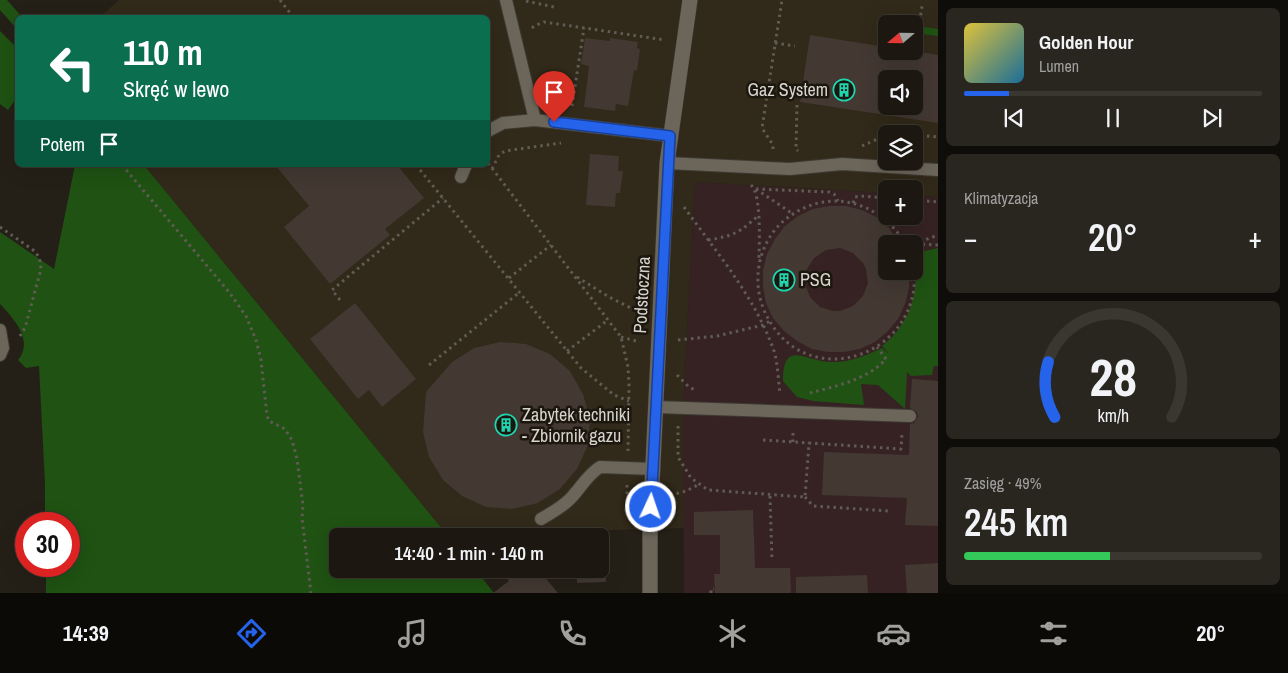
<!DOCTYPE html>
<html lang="pl">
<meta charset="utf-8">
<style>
body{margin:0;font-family:"Archivo Narrow",sans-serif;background:#29251f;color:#f1f3f6;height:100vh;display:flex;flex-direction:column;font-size:19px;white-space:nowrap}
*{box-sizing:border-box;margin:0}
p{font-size:16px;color:#a0a09f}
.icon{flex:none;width:28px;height:28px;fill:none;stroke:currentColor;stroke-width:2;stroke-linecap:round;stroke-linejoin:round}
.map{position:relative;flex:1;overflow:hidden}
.details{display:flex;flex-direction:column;gap:8px;padding:8px;background:#0f0d09;width:350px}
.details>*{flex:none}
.top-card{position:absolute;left:15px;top:15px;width:475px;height:152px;border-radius:8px;box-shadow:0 5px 20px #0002,0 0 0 1px #3a3731;background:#0b6e4f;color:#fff;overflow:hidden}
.needle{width:32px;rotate:250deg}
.tools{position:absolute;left:878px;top:15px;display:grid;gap:10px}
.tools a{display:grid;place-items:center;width:45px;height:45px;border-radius:8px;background:#1c1811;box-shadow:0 5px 20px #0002,0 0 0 1px #3a3731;font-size:25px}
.speed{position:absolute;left:15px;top:512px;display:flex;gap:10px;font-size:25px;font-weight:700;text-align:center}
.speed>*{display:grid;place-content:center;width:65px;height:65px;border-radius:50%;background:#1c1811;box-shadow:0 5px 20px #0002,0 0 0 1px #3a3731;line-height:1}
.speed .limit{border:8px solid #d22;background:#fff;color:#111}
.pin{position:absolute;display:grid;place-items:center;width:42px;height:42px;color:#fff;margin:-51px -21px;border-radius:50% 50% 50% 0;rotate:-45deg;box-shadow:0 0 5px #0007}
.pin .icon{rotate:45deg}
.me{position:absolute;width:55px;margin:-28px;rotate:3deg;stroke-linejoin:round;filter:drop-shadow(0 0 4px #0008)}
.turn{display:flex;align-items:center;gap:18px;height:105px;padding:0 25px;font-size:22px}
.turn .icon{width:65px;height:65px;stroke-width:2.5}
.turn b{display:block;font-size:35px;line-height:42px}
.then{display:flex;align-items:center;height:48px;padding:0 25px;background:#0003;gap:10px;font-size:19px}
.big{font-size:38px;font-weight:600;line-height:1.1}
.details .widget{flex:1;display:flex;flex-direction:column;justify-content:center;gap:8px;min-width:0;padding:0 18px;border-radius:8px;background:#29251f}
.details .dial{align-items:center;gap:0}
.dial svg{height:130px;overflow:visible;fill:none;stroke:#3a3731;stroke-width:7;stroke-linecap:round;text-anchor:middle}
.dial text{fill:#f1f3f6;stroke:none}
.song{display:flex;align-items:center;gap:15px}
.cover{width:60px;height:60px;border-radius:8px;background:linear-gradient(135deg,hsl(50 70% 55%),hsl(200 70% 35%))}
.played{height:5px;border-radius:2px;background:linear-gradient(90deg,#2563eb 15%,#3a3731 15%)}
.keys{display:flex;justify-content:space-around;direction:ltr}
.heat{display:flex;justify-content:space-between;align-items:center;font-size:28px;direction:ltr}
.charge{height:8px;border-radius:4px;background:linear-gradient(90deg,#34c759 49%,#3a3731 0)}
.trip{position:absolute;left:329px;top:528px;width:280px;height:50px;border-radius:8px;background:#1c1811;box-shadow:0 5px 20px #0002,0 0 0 1px #3a3731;font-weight:600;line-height:50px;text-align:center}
.menu{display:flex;height:80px;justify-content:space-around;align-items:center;background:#0b0a07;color:#a0a09f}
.menu .icon{width:35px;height:35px}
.menu .selected{color:#2563eb}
.menu b{font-size:22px;color:#f1f3f6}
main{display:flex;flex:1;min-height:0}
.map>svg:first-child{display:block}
.commercial{fill:#362223;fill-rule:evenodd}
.built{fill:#312919;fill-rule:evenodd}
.green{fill:#1f5213}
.building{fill:#433832;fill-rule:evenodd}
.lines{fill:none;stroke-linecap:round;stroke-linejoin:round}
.service-casing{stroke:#3e3a33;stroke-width:14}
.minor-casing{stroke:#3e3a33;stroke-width:16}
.path{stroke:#605c54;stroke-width:3;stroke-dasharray:2.5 4;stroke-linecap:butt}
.service{stroke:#6b655a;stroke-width:12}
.minor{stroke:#6b655a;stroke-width:15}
.route-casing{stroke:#184099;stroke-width:12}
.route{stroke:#2563eb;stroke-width:9}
.labels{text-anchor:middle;stroke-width:5;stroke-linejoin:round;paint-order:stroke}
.poi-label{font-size:18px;fill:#d7d4cd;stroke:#1c170e;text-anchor:start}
.street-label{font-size:18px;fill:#d7d4cd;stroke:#1c170e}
</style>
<main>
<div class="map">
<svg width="938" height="593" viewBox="0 0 938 593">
<rect width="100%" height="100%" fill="#252017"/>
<!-- commercial -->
<path class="commercial" d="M 695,182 L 886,193 L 886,216 L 914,216 L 914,195 L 938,197 L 938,593 L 684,593 L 683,408 ZM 886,244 L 914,244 L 914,271 L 886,271 Z"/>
<!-- built -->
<path class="built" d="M 119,0 L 938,0 L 938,197 L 914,195 L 914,189 L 886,189 L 886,193 L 695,182 L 683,408 L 684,528 L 575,531 L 559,536 L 448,536 L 144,165 L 488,165 L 488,18 L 99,18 ZM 886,24 L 914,24 L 914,51 L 886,51 ZM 886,79 L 914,79 L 914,106 L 886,106 ZM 886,134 L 914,134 L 914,161 L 886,161 Z"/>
<!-- green -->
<path class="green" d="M 0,0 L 7,0 L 22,17 L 18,18 L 17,29 L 0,10 Z
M 924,27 L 938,29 L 938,36 L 922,34 Z
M 0,31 L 17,48 L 17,97 L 8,110 L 0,104 Z
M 75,165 L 144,165 L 448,536 L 338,536 L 338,569 L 475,569 L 494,593 L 46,593 L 46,566 L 69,566 L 69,524 L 45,524 L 45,484 L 39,366 L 26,368 L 18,360 C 34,340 14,319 0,304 L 0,232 L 54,269 Z
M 938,248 L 938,366 L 934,366 L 932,375 L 911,376 L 907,372 L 905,409 L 878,385 L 861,384 L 864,405 L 813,401 L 797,397 L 783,381 C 783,339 805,361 829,362 C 849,363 865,356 882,348 L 890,355 L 882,346 C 909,326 920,292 914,259 L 920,252 Z"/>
<!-- building -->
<path class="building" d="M 810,35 L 886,47 L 886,51 L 914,51 L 938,55 L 938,123 L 800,102 ZM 886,79 L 914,79 L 914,106 L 886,106 Z
M 585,38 L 610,41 L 610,38 L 638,42 L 637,48 L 640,49 L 637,71 L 634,70 L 628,106 L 616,104 L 615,111 L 584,107 L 589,66 L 581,64 Z
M 590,154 L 619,156 L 618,171 L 623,171 L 620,193 L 616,193 L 615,207 L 586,205 Z
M 275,165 L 397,165 L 424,198 L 385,229 L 390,235 L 330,284 L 284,227 L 309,206 Z
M 829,206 L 846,206 L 862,210 L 876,217 L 889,228 L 900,244 L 886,244 L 886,271 L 909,272 L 909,288 L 905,304 L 898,319 L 888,331 L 875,342 L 860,349 L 844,352 L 828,352 L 812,349 L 797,341 L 784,331 L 773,318 L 766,303 L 763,287 L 763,270 L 767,254 L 775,239 L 785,226 L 798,216 L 813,209 ZM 840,248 L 853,253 L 863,263 L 866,269 L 868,283 L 863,296 L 853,306 L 840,311 L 833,311 L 820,307 L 810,297 L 805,284 L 805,276 L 807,269 L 814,258 L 826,250 Z
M 355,303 L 416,379 L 382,407 L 369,390 L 358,399 L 310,339 Z
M 500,342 L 526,344 L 550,354 L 570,371 L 583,394 L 590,419 L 588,445 L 577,469 L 560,489 L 538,503 L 512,509 L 486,507 L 462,496 L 443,480 L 429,457 L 423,432 L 426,392 L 452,362 L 474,348 Z
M 912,379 L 938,381 L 938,526 L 905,525 L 907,498 L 822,495 L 824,452 L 909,455 L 910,424 L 914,423 L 918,417 L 917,412 L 910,408 Z
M 753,510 L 755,568 L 790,568 L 791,593 L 715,593 L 714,574 L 720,574 L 720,535 L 694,535 L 694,512 Z
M 604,531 L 605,544 L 610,544 L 610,567 L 605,567 L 606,582 L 577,583 L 577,569 L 600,569 L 600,536 L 576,536 L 576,532 Z
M 938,563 L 938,593 L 907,593 L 905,565 Z
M 499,569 L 538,569 L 558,593 L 493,593 L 509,581 Z
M 867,575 L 868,593 L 796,593 L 796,577 Z"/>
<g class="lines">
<!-- service casing -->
<g class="service-casing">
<path id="service" d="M 506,0 L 535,120
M 488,131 L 503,123 L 535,120 L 670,136
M 667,163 L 790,169 L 842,164 L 938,170
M 461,177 L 466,165
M 0,330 L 3,348 L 0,355
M 656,407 L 910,416
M 541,519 C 551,513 561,508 570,499 C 580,489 587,475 600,467 L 653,469"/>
</g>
<!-- minor casing -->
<g class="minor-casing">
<path id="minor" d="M 650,593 L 650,528 L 667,163 L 690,0"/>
</g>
<!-- path -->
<path class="path" d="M 280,0 L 294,18
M 526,1 L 554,7
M 532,28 L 534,26 L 544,22 L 665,40
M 917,41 L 922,6
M 775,43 L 795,46
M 797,105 L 796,149 L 798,151
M 572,106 L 584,28
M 890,134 L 893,134
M 914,135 L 938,137
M 862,146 L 886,135
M 773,149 L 773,145 L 762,128 L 782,0
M 488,163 L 621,337 L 628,367 L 629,384 L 628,451
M 122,165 L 229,292 L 246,316 L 256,340 L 261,360 L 267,416 L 269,421 L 285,429 L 292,440 L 297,459 L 303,505 L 302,518 L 311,593
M 416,165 L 581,368 L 614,395 L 629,401
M 492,169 L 499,155 L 505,151 L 561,143
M 751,185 C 762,195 759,245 759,262
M 756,189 L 829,192 L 834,194 L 838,201
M 756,189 L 793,214
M 914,200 L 938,202
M 853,203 L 855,197 L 861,196 L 886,198
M 684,207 C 717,253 755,297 774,351 C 778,364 778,380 780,393
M 0,227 L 36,252 L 40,261 L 41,269 L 25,328 L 20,336
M 708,240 C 733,236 739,233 758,216
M 906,244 C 879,201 828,186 786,219 C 769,232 759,254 758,275 C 757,293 762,310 772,325 C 817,393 922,351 914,270
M 914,244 L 938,235
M 916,244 L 938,245
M 577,277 L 609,297 L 641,313
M 509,278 L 551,245
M 340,300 L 332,290 L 443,198
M 621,337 L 640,342
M 678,340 L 717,336 L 763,325 L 770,321
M 567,351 L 608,320
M 429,365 L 520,292
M 677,375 L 689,387 L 695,390
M 810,393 C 836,386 867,380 886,359 L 877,347
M 678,426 L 678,457 L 691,478 L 708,490 L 805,497 L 809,443 L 901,449 L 902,433
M 763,440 L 809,443
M 793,442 L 793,430
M 627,485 L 627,495 L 633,495
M 670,494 C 681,494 689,490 699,484
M 770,496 L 772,561
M 805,497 L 813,506 L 889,511
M 711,593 L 711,589 L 714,589"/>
<!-- service -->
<use href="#service" class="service"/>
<!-- minor -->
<use href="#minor" class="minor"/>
</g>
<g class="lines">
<!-- route casing -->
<g class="route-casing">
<path id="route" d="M 554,122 L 670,136 L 651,507"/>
</g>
<!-- route -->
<use href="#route" class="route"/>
</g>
<!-- icons -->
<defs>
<g id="building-ring" transform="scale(1.125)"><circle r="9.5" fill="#1c170e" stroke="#1fd5b0" stroke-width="1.5"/><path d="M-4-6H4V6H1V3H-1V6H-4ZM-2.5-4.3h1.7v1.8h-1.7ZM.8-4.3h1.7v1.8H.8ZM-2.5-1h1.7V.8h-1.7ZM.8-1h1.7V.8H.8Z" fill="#1fd5b0"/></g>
</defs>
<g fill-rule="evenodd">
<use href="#building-ring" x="844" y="90"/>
<use href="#building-ring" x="784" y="280"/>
<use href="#building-ring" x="506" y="425"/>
</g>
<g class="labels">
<!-- poi labels -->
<g class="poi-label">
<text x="828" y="96" text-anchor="end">Gaz System</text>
<text x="800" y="286">PSG</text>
<text x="522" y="421">Zabytek techniki<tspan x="522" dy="21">- Zbiornik gazu</tspan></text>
</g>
<!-- street labels -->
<g class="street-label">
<text transform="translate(642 295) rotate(-87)" y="6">Podstoczna</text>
</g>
</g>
</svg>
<div class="tools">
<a><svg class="needle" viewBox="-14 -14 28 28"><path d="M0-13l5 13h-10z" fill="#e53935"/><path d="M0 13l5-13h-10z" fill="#a0a09f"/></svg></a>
<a><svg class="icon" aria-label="sound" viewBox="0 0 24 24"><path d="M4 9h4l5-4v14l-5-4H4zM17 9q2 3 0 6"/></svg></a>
<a><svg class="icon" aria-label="layers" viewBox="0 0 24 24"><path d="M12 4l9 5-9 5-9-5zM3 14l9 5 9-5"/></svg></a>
<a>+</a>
<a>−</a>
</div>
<div class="speed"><div class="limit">30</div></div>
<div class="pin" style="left:554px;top:122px;background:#d93025"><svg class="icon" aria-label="arrive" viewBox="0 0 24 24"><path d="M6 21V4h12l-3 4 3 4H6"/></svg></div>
<svg class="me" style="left:651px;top:507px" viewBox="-20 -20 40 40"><circle r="17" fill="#2563eb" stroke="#fff" stroke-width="3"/><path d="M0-11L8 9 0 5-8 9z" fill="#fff"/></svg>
<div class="trip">14:40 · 1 min · 140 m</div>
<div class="top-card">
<div class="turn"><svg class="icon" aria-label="left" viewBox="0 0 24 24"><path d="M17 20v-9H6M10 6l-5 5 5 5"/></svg><div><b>110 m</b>Skręć w lewo</div></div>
<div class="then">Potem<svg class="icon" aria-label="arrive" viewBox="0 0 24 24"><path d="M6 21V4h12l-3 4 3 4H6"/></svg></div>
</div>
</div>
<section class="details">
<div class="widget">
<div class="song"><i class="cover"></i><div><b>Golden Hour</b><p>Lumen</p></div></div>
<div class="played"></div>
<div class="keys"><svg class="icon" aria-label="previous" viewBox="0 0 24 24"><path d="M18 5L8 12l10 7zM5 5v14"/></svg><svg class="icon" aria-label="pause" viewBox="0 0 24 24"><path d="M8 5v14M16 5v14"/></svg><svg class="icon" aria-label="next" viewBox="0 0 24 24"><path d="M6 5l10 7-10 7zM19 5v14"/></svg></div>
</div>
<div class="widget"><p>Klimatyzacja</p>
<div class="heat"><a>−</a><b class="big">20°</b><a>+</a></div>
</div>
<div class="widget dial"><svg viewBox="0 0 100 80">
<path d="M14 69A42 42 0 1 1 86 69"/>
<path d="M14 69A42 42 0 0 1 10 35" stroke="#2563eb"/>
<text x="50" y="56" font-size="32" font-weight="700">28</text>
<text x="50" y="72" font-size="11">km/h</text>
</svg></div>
<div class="widget"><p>Zasięg · 49%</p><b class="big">245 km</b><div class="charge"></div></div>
</section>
</main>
<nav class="menu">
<b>14:39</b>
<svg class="icon selected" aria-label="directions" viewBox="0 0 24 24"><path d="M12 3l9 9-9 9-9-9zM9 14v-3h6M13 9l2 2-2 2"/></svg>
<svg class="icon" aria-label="music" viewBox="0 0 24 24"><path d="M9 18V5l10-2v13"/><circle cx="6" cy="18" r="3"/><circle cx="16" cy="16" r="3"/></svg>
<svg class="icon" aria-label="phone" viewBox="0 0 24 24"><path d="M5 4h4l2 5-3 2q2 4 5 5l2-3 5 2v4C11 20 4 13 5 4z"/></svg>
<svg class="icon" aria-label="climate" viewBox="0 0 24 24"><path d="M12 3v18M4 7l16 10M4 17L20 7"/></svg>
<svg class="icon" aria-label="car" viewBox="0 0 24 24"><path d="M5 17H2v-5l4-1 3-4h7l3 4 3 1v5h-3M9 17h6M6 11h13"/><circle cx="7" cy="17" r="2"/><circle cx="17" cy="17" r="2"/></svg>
<svg class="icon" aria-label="filters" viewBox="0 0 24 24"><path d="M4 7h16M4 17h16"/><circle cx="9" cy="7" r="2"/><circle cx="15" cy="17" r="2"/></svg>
<b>20°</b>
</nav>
